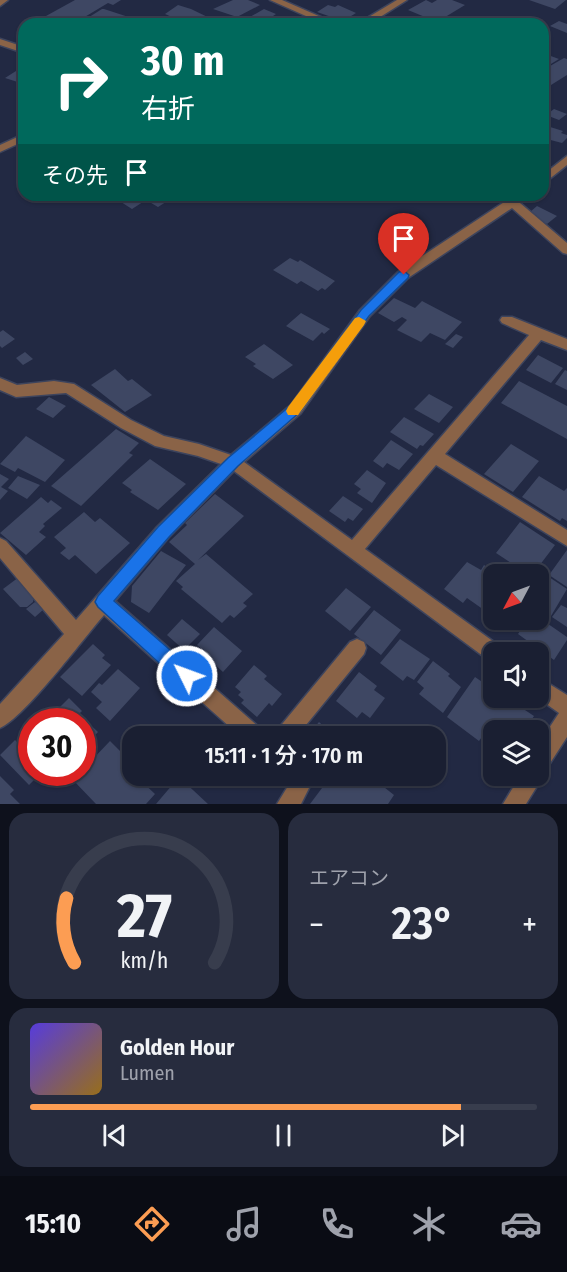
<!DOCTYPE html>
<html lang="ja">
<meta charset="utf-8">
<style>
body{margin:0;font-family:"Fira Sans Condensed","Noto Sans JP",sans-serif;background:#272c3e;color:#f1f3f6;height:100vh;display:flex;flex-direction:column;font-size:22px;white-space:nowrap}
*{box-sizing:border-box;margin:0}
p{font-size:20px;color:#9fa2ac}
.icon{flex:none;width:33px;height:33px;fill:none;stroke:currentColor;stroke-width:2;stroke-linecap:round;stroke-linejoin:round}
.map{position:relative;height:804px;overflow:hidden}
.panel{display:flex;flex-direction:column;gap:9px;padding:9px;background:#0e111c;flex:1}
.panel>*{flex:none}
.hud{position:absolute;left:18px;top:18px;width:531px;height:183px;border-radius:18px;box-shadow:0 2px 4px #0004,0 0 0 2px #383d4d;background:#00695c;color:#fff;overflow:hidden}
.needle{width:39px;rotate:229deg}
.fabs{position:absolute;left:483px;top:564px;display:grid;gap:12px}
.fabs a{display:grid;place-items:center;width:66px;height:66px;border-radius:12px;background:#1a1f32;box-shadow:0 2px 4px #0004,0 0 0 2px #383d4d;font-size:30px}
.speed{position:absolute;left:18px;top:708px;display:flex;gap:12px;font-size:30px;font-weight:700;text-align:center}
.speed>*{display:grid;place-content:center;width:78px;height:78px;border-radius:50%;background:#1a1f32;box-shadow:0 2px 4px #0004,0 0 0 2px #383d4d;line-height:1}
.speed .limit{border:9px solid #d22;background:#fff;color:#111}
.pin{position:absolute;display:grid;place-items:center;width:51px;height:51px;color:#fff;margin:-62px -26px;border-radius:50% 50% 50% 0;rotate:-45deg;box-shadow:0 0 6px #0007}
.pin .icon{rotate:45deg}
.me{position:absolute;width:66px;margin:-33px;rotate:312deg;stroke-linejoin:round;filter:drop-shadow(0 0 4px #0008)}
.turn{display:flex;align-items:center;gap:21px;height:126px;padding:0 24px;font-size:27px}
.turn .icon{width:78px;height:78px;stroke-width:2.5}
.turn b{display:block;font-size:42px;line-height:51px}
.then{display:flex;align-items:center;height:57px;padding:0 24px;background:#0003;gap:12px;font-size:22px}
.big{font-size:45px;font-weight:600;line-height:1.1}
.panel .card{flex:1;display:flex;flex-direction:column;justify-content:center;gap:9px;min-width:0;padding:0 21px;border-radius:18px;background:#272c3e}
.panel .dial{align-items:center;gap:0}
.dial svg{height:156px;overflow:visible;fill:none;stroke:#383d4d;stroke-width:7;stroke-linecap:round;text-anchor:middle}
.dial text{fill:#f1f3f6;stroke:none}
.song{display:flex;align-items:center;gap:18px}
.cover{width:72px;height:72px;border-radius:9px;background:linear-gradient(135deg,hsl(250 70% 55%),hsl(40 70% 35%))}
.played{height:6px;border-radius:3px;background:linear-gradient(90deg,#fc9d53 85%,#383d4d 85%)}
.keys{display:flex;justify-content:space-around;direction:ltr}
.heat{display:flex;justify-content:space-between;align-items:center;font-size:33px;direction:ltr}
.panel .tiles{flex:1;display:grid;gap:9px;grid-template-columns:1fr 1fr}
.card:last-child{grid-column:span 2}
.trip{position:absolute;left:122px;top:726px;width:324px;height:60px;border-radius:18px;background:#1a1f32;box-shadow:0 2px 4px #0004,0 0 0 2px #383d4d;font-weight:600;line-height:60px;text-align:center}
.dock{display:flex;height:96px;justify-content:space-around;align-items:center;background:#0a0c14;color:#9fa2ac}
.dock .icon{width:42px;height:42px}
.dock .selected{color:#fc9d53}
.dock b{font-size:27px;color:#f1f3f6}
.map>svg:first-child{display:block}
.building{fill:#3e4763}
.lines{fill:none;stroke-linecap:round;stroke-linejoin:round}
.minor-casing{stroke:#3d445d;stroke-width:3}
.minor{fill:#8a6347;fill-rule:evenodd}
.route{fill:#1a73e8;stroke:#114b97;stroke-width:1.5}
.slow{fill:#f59e0b}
</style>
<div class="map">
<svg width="567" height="804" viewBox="0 0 567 804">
<rect width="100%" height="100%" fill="#222943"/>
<!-- building -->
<path class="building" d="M 75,0 L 121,0 L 113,5 L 108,3 L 73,24 L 46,16 Z
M 233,0 L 248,0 L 260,5 L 237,17 L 213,9 Z
M 426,0 L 432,3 L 437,0 L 452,0 L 465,5 L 437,22 L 408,10 Z
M 529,0 L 566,0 L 555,9 Z
M 178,5 L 191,9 L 222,24 L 188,24 L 165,14 Z
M 328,5 L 335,7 L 338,5 L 356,13 L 343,21 L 317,12 Z
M 102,9 L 104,9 L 150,24 L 78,24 Z
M 264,9 L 276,14 L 273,16 L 285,21 L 279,24 L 262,24 L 248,18 Z
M 559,21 L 567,24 L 567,33 L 550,26 Z
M 548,55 L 559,59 L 546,67 L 543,66 L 543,58 Z
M 564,58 L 567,59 L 567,75 L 543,90 L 543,70 Z
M 16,71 L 24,73 L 24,84 L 5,78 Z
M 554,109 L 567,114 L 559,120 L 546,115 Z
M 547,126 L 563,131 L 561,133 L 567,135 L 567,138 L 562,143 L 543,138 L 543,127 Z
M 110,195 L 177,195 L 158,207 L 146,200 L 132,209 Z
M 537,206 L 557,216 L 547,224 L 534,218 L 537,216 L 530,212 Z
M 290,258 L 298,262 L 300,260 L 335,281 L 325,290 L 322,288 L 318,291 L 301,281 L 297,284 L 273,270 Z
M 394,298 L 415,308 L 422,301 L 462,322 L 445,340 L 430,333 L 421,342 L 397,330 L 407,320 L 402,317 L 394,322 L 378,313 Z
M 301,313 L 330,329 L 324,334 L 322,332 L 313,341 L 286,326 Z
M 3,330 L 15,339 L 2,348 L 0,346 L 0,332 Z
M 456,334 L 463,337 L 453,348 L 445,344 Z
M 264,344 L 293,365 L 273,379 L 253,366 L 256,364 L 245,357 Z
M 25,352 L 33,359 L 23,365 L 16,358 Z
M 538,355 L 563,368 L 551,383 L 526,370 Z
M 115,369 L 128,381 L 132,379 L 152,395 L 125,412 L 91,385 Z
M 565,370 L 567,371 L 567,390 L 555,384 Z
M 519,381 L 567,406 L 567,439 L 501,403 Z
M 429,394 L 453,407 L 439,423 L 414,409 Z
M 49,397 L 66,406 L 53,418 L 36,409 Z
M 404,417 L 434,434 L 423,446 L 420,445 L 417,449 L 390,432 Z
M 116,429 L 139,443 L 129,453 L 133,455 L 81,506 L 51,486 Z
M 26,436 L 65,460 L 45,482 L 18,468 L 15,472 L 0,464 Z
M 391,440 L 413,454 L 399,470 L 387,463 L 383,468 L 373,461 Z
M 511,444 L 539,461 L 513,492 L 484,474 Z
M 150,459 L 186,484 L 158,510 L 130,492 L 132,490 L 122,483 Z
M 367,470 L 386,483 L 372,503 L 357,493 L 361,489 L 354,484 Z
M 0,474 L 9,479 L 1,487 L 8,491 L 0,500 Z
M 18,476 L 40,485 L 27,499 L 8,488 Z
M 539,476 L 564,491 L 567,488 L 567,521 L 562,518 L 560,521 L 522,497 Z
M 215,494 L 244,516 L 198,560 L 206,554 L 253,594 L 243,603 L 247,606 L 234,618 L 230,615 L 222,623 L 181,589 L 183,587 L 176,581 L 195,564 L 169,542 L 187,525 L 185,523 Z
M 343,496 L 363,509 L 353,521 L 348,518 L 345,522 L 329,511 Z
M 41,497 L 48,503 L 51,500 L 62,508 L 43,524 L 45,526 L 39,532 L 46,537 L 26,555 L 0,533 Z
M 84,512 L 95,522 L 100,518 L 130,543 L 96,574 L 75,555 L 69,560 L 60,553 L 66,548 L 54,537 Z
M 520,522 L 555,545 L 533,574 L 528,574 L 496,553 Z
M 567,550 L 567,587 L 549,575 Z
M 161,551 L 186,565 L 149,613 L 131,602 L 132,586 Z
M 467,562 L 481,570 L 484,565 L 497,574 L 494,574 L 494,617 L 467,598 L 463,603 L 444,589 Z
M 546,575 L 567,589 L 551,616 L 538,607 L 538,585 Z
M 19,577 L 34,596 L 33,602 L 27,607 L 20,607 L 3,589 Z
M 346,588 L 371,607 L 350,631 L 325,611 Z
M 35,602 L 44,609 L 35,617 L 26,609 Z
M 561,605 L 567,608 L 567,627 L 552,617 Z
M 374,610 L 401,630 L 381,655 L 354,634 Z
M 538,617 L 567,637 L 567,640 L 554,660 L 518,634 L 524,625 L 516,620 L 538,620 Z
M 182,619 L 200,634 L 184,650 L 167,635 Z
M 214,627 L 242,651 L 223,672 L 212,662 L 209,665 L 200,658 L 205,653 L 197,645 Z
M 400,639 L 430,659 L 414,680 L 407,676 L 403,681 L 380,663 Z
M 93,644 L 105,655 L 102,658 L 111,665 L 82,696 L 60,677 Z
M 433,661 L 450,674 L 448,676 L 461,687 L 443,713 L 419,694 L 424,688 L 417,682 Z
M 254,665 L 267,676 L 264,679 L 282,694 L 272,706 L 269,703 L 257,717 L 241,703 L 244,700 L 238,695 L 241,692 L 235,687 Z
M 118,669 L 140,688 L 110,721 L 96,708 L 102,702 L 91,692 L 99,683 L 102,685 Z
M 359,672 L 377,686 L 374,690 L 385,698 L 370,718 L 362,712 L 357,718 L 336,701 Z
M 475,677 L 494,690 L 494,698 L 507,698 L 534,716 L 525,730 L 521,728 L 520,730 L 494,730 L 494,741 L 484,734 L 479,741 L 447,717 Z
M 69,698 L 82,711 L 79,714 L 98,732 L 82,749 L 82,722 L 52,722 L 55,719 L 51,716 Z
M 319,722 L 332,734 L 329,736 L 307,736 Z
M 30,734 L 32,772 L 58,772 L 47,785 L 38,776 L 29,785 L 0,755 L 15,740 L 20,745 Z
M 110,741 L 131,762 L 127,766 L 132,771 L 132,776 L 136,776 L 155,794 L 146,804 L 96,804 L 73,780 Z
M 0,776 L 14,790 L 10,794 L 20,804 L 0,804 Z
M 331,776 L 370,776 L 394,795 L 388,804 L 310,804 Z
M 179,777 L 208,804 L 156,804 Z"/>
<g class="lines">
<!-- minor casing -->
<g class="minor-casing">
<path id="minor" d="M 0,0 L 8,0 L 0,6 Z
M 270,0 L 282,0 L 337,24 L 324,24 Z
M 397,0 L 407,0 L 369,24 L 357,24 Z
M 0,39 L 24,47 L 24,53 L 0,45 Z
M 24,134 L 24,141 L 0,152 L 0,145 Z
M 567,156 L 567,165 L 543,184 L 543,175 Z
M 515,195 L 529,195 L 520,203 L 567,243 L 567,254 L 563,253 L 512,208 L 408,278 L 370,316 L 301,413 L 244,462 L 352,540 L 529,335 L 502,323 L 500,320 L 502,317 L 512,317 L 567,339 L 567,350 L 541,340 L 445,454 L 567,530 L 567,546 L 436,465 L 365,549 L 501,647 L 503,652 L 494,652 L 494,662 L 487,659 L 234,471 L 169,537 L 115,601 L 261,729 L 264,736 L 240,736 L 104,615 C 83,639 25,717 0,728 L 0,704 L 64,634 L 0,558 L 0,538 L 6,541 L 76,620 L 157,527 L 221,464 L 198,456 L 155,446 L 121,428 L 66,393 L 16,397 L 0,390 L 0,378 L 17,385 L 54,381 L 74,384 L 131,420 L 164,436 L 199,444 L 231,455 L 291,405 L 360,310 L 398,272 Z
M 357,639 L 364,642 L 366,648 L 364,654 L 297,736 L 275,736 L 278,729 L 350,642 Z
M 538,677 L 567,695 L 567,737 L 545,771 L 541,773 L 539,783 L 526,804 L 503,804 L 520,776 L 538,776 L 538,745 L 559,713 L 538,698 Z
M 284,776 L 306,776 L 309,788 L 301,804 L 277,804 L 288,786 Z"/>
</g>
<!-- minor -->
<use href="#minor" class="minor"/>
</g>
<!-- route -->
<path class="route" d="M 404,271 L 409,275 L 408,278 L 369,316 L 300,412 L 238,466 L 169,537 L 114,601 L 193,670 L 196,676 L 193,683 L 187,685 L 181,683 L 98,607 L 95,602 L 98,596 L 158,527 L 228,458 L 291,405 L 361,310 L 399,272 Z"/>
<!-- slow -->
<path class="slow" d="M 359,317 L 366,321 L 364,325 L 298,415 L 288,415 L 286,411 L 288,407 L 355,318 Z"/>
</svg>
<div class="fabs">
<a><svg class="needle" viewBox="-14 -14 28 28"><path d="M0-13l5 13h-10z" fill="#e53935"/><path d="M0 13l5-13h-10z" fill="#9fa2ac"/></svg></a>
<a><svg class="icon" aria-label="sound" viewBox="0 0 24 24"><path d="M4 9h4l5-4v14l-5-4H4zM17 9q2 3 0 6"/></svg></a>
<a><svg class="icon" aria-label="layers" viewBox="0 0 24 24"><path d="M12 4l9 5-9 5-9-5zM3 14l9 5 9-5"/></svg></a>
</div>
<div class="speed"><div class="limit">30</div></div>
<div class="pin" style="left:404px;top:275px;background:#d93025"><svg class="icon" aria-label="arrive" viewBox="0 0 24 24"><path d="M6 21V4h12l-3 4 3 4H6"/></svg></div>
<svg class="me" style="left:187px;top:676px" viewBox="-20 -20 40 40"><circle r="17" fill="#1a73e8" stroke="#fff" stroke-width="3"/><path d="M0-11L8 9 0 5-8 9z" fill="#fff"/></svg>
<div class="trip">15:11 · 1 分 · 170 m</div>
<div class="hud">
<div class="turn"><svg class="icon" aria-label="right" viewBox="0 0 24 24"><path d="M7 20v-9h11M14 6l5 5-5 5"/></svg><div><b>30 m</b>右折</div></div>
<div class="then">その先<svg class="icon" aria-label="arrive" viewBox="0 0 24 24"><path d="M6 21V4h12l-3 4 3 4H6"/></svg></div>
</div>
</div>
<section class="panel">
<div class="tiles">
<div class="card dial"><svg viewBox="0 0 100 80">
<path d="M14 69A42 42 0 1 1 86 69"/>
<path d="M14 69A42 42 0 0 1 10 36" stroke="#fc9d53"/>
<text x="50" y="56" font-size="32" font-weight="700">27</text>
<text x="50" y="72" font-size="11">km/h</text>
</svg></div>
<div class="card"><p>エアコン</p>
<div class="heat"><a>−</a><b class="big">23°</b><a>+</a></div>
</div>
<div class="card">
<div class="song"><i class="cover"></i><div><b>Golden Hour</b><p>Lumen</p></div></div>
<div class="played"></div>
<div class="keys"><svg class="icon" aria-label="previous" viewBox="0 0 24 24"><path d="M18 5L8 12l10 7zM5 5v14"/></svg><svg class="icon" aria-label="pause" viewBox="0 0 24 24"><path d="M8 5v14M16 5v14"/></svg><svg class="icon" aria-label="next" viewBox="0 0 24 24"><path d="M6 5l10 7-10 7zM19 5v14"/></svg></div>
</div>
</div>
</section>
<nav class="dock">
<b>15:10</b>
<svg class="icon selected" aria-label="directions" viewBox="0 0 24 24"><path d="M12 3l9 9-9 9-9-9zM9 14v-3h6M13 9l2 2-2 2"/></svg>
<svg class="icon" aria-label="music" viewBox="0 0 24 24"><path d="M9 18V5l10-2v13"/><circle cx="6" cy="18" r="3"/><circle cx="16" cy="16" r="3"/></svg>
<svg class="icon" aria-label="phone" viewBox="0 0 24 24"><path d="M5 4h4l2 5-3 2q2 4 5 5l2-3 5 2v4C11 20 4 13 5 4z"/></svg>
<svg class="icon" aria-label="climate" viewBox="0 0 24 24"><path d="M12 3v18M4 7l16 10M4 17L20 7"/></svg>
<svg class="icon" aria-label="car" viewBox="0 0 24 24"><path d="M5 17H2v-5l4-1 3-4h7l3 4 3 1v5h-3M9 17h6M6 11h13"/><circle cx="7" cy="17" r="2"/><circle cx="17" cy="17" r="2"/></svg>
</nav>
